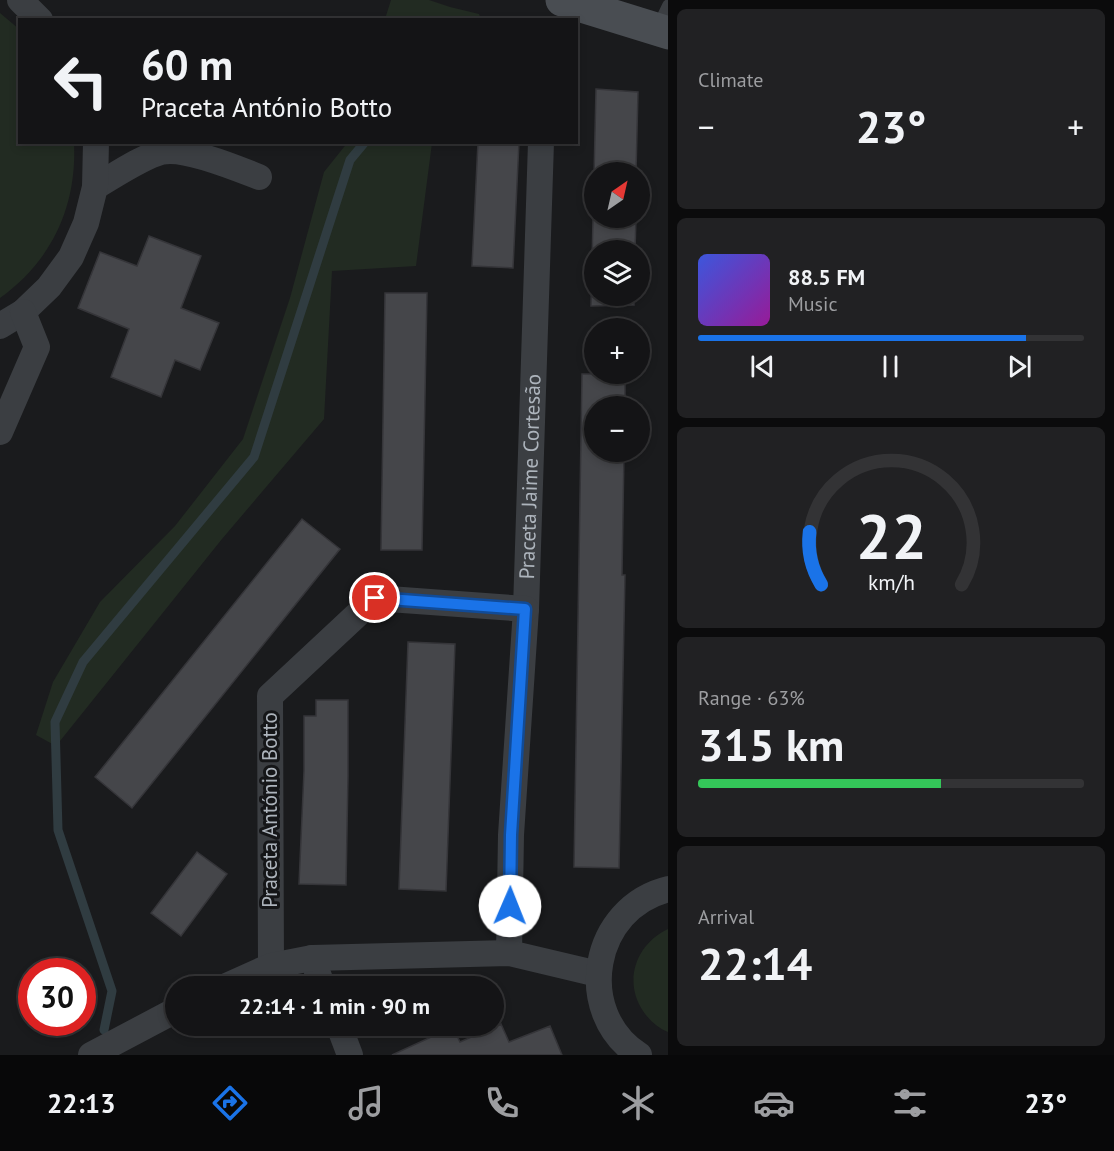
<!DOCTYPE html>
<meta charset="utf-8">
<style>
body{margin:0;font-family:"PT Sans",sans-serif;background:#212123;color:#f1f3f6;height:100vh;display:flex;flex-direction:column;font-size:22px;white-space:nowrap}
*{box-sizing:border-box;margin:0}
p{font-size:20px;color:#9d9ea1}
.icon{flex:none;width:33px;height:33px;fill:none;stroke:currentColor;stroke-width:2;stroke-linecap:round;stroke-linejoin:round}
.map{position:relative;flex:1;overflow:hidden}
.details{display:flex;flex-direction:column;gap:9px;padding:9px;background:#0b0b0c;width:446px}
.details>*{flex:none}
.guide{position:absolute;left:18px;top:18px;width:560px;height:126px;border-radius:0px;box-shadow:0 3px 9px #0003,0 0 0 2px #333335;background:#141416;color:#f1f3f6;overflow:hidden}
.needle{width:39px;rotate:34deg}
.controls{position:absolute;left:584px;top:162px;display:grid;gap:12px}
.controls a{display:grid;place-items:center;width:66px;height:66px;border-radius:50%;background:#141416;box-shadow:0 3px 9px #0003,0 0 0 2px #333335;font-size:30px}
.speed{position:absolute;left:18px;top:958px;display:flex;gap:12px;font-size:30px;font-weight:700;text-align:center}
.speed>*{display:grid;place-content:center;width:78px;height:78px;border-radius:50%;background:#141416;box-shadow:0 3px 9px #0003,0 0 0 2px #333335;line-height:1}
.speed .limit{border:9px solid #d22;background:#fff;color:#111}
.pin{position:absolute;display:grid;place-items:center;width:51px;height:51px;color:#fff;margin:-26px;border:3px solid #fff;border-radius:50%;box-shadow:0 2px 6px #0007}
.me{position:absolute;width:66px;margin:-33px;rotate:1deg;stroke-linejoin:round;filter:drop-shadow(0 0 4px #0008)}
.turn{display:flex;align-items:center;gap:21px;height:126px;padding:0 24px;font-size:27px}
.turn .icon{width:78px;height:78px;stroke-width:2.5}
.turn b{display:block;font-size:42px;line-height:51px}
.big{font-size:45px;font-weight:700;line-height:1.1}
.details .card{flex:1;display:flex;flex-direction:column;justify-content:center;gap:9px;min-width:0;padding:0 21px;border-radius:9px;background:#212123}
.details .dial{align-items:center;gap:0}
.dial svg{height:156px;overflow:visible;fill:none;stroke:#333335;stroke-width:7;stroke-linecap:round;text-anchor:middle}
.dial text{fill:#f1f3f6;stroke:none}
.song{display:flex;align-items:center;gap:18px}
.cover{width:72px;height:72px;border-radius:9px;background:linear-gradient(135deg,hsl(230 70% 55%),hsl(300 70% 35%))}
.played{height:6px;border-radius:3px;background:linear-gradient(90deg,#1a73e8 85%,#333335 85%)}
.keys{display:flex;justify-content:space-around;direction:ltr}
.heat{display:flex;justify-content:space-between;align-items:center;font-size:33px;direction:ltr}
.charge{height:9px;border-radius:4px;background:linear-gradient(90deg,#34c759 63%,#333335 0)}
.trip{position:absolute;left:165px;top:976px;width:339px;height:60px;border-radius:30px;background:#141416;box-shadow:0 3px 9px #0003,0 0 0 2px #333335;font-weight:700;line-height:60px;text-align:center}
.tabs{display:flex;height:96px;justify-content:space-around;align-items:center;background:#080809;color:#9d9ea1}
.tabs .icon{width:42px;height:42px}
.tabs .selected{color:#1a73e8}
.tabs b{font-size:27px;color:#f1f3f6}
main{display:flex;flex:1;min-height:0}
.map>svg:first-child{display:block}
.green{fill:#222b22}
.lines{fill:none;stroke-linecap:round;stroke-linejoin:round}
.stream{stroke:#303c41;stroke-width:9}
.building{fill:#45464a;stroke:#353539;stroke-width:1.5}
.lane{stroke:#3b3e42;stroke-width:14}
.street{stroke:#3b3e42;stroke-width:26}
.secondary{stroke:#494d52;stroke-width:33}
.route-casing{stroke:#114b97;stroke-width:15}
.route{stroke:#1a73e8;stroke-width:10}
.labels{text-anchor:middle;stroke-width:6;stroke-linejoin:round;paint-order:stroke}
.street-label{font-size:21px;fill:#adb4bc;stroke:#151618}
</style>
<main>
<div class="map">
<svg width="669" height="1055" viewBox="0 0 669 1055">
<rect width="100%" height="100%" fill="#1a1b1d"/>
<!-- green -->
<path class="green" d="M 391,0 L 429,0 L 450,7 L 479,14 L 481,19 L 450,19 L 449,17 L 449,20 L 385,19 Z
M 0,13 L 19,29 L 20,142 L 74,143 C 77,206 52,261 0,298 Z
M 348,142 L 432,143 L 416,266 L 332,271 L 324,419 L 222,539 L 56,746 L 36,735 L 53,682 L 100,602 L 175,526 L 243,439 L 290,298 L 324,172 Z
M 668,929 L 668,1032 C 658,1028 650,1021 643,1011 C 623,981 636,944 668,929 Z"/>
<g class="lines">
<!-- stream -->
<path class="stream" d="M 104,1030 L 112,991 L 58,830 L 55,722 L 83,662 L 254,457 L 350,160 L 365,142"/>
</g>
<!-- building -->
<path class="building" d="M 596,89 L 638,92 L 636,172 L 594,172 L 594,218 L 636,218 L 635,250 L 594,250 L 594,296 L 634,296 L 634,305 L 591,306 Z
M 478,142 L 519,142 L 513,268 L 472,266 Z
M 149,236 L 201,256 L 181,308 L 219,323 L 200,370 L 175,360 L 161,397 L 111,377 L 129,329 L 78,308 L 100,252 L 137,266 Z
M 385,293 L 427,293 L 422,550 L 381,550 Z
M 582,374 L 625,374 L 625,406 L 594,406 L 594,452 L 624,452 L 622,575 L 625,575 L 619,868 L 574,867 Z
M 302,519 L 340,549 L 132,808 L 95,777 Z
M 408,642 L 455,644 L 446,891 L 399,889 Z
M 316,700 L 348,700 L 348,775 L 346,885 L 299,884 L 304,771 L 304,716 L 316,716 Z
M 197,852 L 227,874 L 181,936 L 151,913 Z
M 501,1024 L 509,1042 L 550,1026 L 562,1055 L 392,1055 L 453,1027 L 460,1042 Z"/>
<g class="lines">
<!-- lane -->
<path class="lane" d="M 658,29 L 669,6"/>
<!-- street -->
<g class="street">
<path d="M 20,0 L 40,20"/>
<path d="M 95,187 C 114,176 142,157 161,152 C 184,146 236,168 259,177"/>
<path d="M 0,326 L 23,312 L 49,287 L 71,257 L 86,223 L 95,187 L 96,142"/>
<path d="M 0,432 L 37,347 L 23,312"/>
<path id="s1" d="M 509,953 L 511,835 L 526,609 L 541,142"/>
<path d="M 312,958 L 323,987"/>
<path d="M 271,966 L 270,696 L 375,598 L 526,609"/>
<path d="M 224,987 L 271,966 L 312,958 L 509,953 L 598,974"/>
<path d="M 339,1026 L 350,1055"/>
<path d="M 91,1055 L 176,1010"/>
<path d="M 639,1055 C 573,1012 592,907 669,889"/>
</g>
<!-- secondary -->
<path class="secondary" d="M 562,0 L 669,33"/>
</g>
<g class="lines">
<!-- route casing -->
<g class="route-casing">
<path id="route" d="M 375,598 L 525,609 L 511,835 L 510,906"/>
</g>
<!-- route -->
<use href="#route" class="route"/>
</g>
<g class="labels">
<!-- street labels -->
<g class="street-label">
<text dy="7" stroke="none"><textPath href="#s1" startOffset="477">Praceta Jaime Cortesão</textPath></text>
<text transform="translate(270 810) rotate(-90)" y="7">Praceta António Botto</text>
</g>
</g>
</svg>
<div class="controls">
<a><svg class="needle" viewBox="-14 -14 28 28"><path d="M0-13l5 13h-10z" fill="#e53935"/><path d="M0 13l5-13h-10z" fill="#9d9ea1"/></svg></a>
<a><svg class="icon" aria-label="layers" viewBox="0 0 24 24"><path d="M12 4l9 5-9 5-9-5zM3 14l9 5 9-5"/></svg></a>
<a>+</a>
<a>−</a>
</div>
<div class="speed"><div class="limit">30</div></div>
<div class="pin" style="left:375px;top:598px;background:#d93025"><svg class="icon" aria-label="arrive" viewBox="0 0 24 24"><path d="M6 21V4h12l-3 4 3 4H6"/></svg></div>
<svg class="me" style="left:510px;top:906px" viewBox="-20 -20 40 40"><circle r="19" fill="#fff"/><path d="M0-13L10 11 0 6-10 11z" fill="#1a73e8"/></svg>
<div class="trip">22:14 · 1 min · 90 m</div>
<div class="guide">
<div class="turn"><svg class="icon" aria-label="left" viewBox="0 0 24 24"><path d="M17 20v-9H6M10 6l-5 5 5 5"/></svg><div><b>60 m</b>Praceta António Botto</div></div>
</div>
</div>
<section class="details">
<div class="card"><p>Climate</p>
<div class="heat"><a>−</a><b class="big">23°</b><a>+</a></div>
</div>
<div class="card">
<div class="song"><i class="cover"></i><div><b>88.5 FM</b><p>Music</p></div></div>
<div class="played"></div>
<div class="keys"><svg class="icon" aria-label="previous" viewBox="0 0 24 24"><path d="M18 5L8 12l10 7zM5 5v14"/></svg><svg class="icon" aria-label="pause" viewBox="0 0 24 24"><path d="M8 5v14M16 5v14"/></svg><svg class="icon" aria-label="next" viewBox="0 0 24 24"><path d="M6 5l10 7-10 7zM19 5v14"/></svg></div>
</div>
<div class="card dial"><svg viewBox="0 0 100 80">
<path d="M14 69A42 42 0 1 1 86 69"/>
<path d="M14 69A42 42 0 0 1 8 42" stroke="#1a73e8"/>
<text x="50" y="56" font-size="32" font-weight="700">22</text>
<text x="50" y="72" font-size="11">km/h</text>
</svg></div>
<div class="card"><p>Range · 63%</p><b class="big">315 km</b><div class="charge"></div></div>
<div class="card"><p>Arrival</p><b class="big">22:14</b></div>
</section>
</main>
<nav class="tabs">
<b>22:13</b>
<svg class="icon selected" aria-label="directions" viewBox="0 0 24 24"><path d="M12 3l9 9-9 9-9-9zM9 14v-3h6M13 9l2 2-2 2"/></svg>
<svg class="icon" aria-label="music" viewBox="0 0 24 24"><path d="M9 18V5l10-2v13"/><circle cx="6" cy="18" r="3"/><circle cx="16" cy="16" r="3"/></svg>
<svg class="icon" aria-label="phone" viewBox="0 0 24 24"><path d="M5 4h4l2 5-3 2q2 4 5 5l2-3 5 2v4C11 20 4 13 5 4z"/></svg>
<svg class="icon" aria-label="climate" viewBox="0 0 24 24"><path d="M12 3v18M4 7l16 10M4 17L20 7"/></svg>
<svg class="icon" aria-label="car" viewBox="0 0 24 24"><path d="M5 17H2v-5l4-1 3-4h7l3 4 3 1v5h-3M9 17h6M6 11h13"/><circle cx="7" cy="17" r="2"/><circle cx="17" cy="17" r="2"/></svg>
<svg class="icon" aria-label="filters" viewBox="0 0 24 24"><path d="M4 7h16M4 17h16"/><circle cx="9" cy="7" r="2"/><circle cx="15" cy="17" r="2"/></svg>
<b>23°</b>
</nav>
